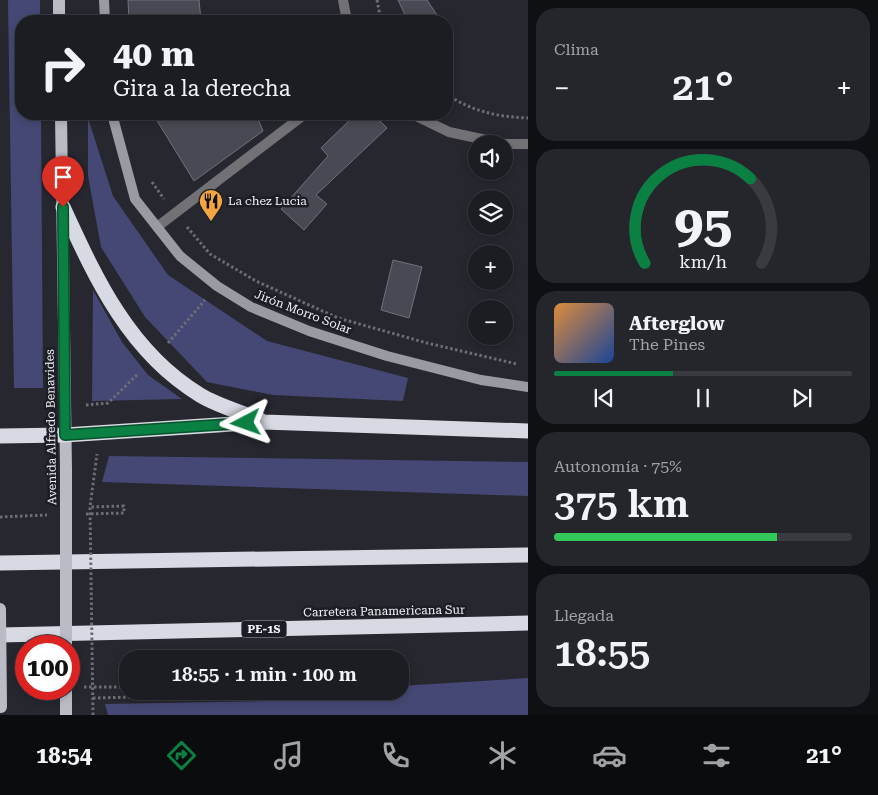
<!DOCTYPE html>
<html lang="es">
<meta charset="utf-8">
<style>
body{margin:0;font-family:"Roboto Serif",serif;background:#25262b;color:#f1f3f6;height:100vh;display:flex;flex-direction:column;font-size:19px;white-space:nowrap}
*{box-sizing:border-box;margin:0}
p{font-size:16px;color:#a0a2a6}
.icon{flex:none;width:28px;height:28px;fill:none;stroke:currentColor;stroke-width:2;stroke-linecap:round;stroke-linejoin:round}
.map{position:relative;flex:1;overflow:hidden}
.sheet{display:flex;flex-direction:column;gap:8px;padding:8px;background:#0f1013;width:350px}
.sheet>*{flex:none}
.top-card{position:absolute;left:15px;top:15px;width:438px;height:105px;border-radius:20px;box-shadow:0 2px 8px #0003,0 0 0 1px #3a3b41;background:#1c1d23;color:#f1f3f6;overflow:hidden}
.buttons{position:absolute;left:468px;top:135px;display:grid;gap:10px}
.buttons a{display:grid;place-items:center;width:45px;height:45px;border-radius:50%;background:#1c1d23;box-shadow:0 2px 8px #0003,0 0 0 1px #3a3b41;font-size:25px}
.speed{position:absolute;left:15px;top:635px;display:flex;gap:10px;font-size:25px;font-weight:700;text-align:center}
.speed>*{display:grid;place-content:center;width:65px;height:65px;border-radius:50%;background:#1c1d23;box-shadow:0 2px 8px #0003,0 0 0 1px #3a3b41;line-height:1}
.speed .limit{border:8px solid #d22;background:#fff;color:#111}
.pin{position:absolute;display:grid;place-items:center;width:42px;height:42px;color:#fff;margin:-51px -21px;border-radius:50% 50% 50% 0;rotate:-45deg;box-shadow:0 0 5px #0007}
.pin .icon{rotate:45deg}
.me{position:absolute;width:55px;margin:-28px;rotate:266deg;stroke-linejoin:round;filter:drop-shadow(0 0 4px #0008)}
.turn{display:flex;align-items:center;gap:18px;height:105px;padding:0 15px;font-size:22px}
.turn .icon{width:65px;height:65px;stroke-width:2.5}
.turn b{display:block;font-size:35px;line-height:42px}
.big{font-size:38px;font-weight:600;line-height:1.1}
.sheet .card{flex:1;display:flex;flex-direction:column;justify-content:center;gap:8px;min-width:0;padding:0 18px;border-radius:20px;background:#25262b}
.sheet .dial{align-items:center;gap:0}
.dial svg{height:130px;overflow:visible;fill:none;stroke:#3a3b41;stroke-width:7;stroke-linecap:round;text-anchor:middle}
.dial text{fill:#f1f3f6;stroke:none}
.song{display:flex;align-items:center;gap:15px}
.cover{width:60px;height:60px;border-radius:8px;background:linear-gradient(135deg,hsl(30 70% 55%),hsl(220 70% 35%))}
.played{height:5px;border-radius:2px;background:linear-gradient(90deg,#0b8043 40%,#3a3b41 40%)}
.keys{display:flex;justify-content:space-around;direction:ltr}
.heat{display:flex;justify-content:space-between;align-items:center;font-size:28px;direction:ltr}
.charge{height:8px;border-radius:4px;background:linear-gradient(90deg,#34c759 75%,#3a3b41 0)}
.trip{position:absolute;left:119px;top:650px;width:290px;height:50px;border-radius:20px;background:#1c1d23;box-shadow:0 2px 8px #0003,0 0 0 1px #3a3b41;font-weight:600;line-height:50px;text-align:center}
.tab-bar{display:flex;height:80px;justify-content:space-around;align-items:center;background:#0b0c0e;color:#a0a2a6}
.tab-bar .icon{width:35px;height:35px}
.tab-bar .current{color:#0b8043}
.tab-bar b{font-size:22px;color:#f1f3f6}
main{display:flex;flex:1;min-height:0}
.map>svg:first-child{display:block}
.green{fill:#454874}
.building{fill:#484952;stroke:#70717b}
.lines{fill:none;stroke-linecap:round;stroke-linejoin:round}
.path{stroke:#6d6e75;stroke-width:3;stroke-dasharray:2.5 2.5;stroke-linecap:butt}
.street{stroke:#717176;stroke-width:10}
.secondary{stroke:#9a9ba2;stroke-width:10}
.primary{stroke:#babbc4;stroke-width:12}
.highway{stroke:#d7d9e3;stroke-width:15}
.path-bridge{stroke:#6d6e75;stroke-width:3;stroke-dasharray:2.5 2.5;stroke-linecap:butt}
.primary-bridge{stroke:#babbc4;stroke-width:12}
.route-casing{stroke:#07532c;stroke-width:12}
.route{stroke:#0b8043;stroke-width:9}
.labels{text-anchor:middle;stroke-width:5;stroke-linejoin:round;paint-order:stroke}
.shield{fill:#1d1e25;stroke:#b2b3b9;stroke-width:1}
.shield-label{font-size:11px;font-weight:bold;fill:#f2f3f8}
.poi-label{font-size:12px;fill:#f2f3f8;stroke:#1d1e25;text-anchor:start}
.street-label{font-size:12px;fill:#f2f3f8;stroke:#1d1e25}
</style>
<main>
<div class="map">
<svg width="528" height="715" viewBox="0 0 528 715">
<rect width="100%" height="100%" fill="#26272f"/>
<!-- green -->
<path class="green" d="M 8,0 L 40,0 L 40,21 L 21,21 L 21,114 L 41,114 L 43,388 L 14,388 Z
M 88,118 L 113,196 L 168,275 L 267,341 L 408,378 L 403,401 L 273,395 L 207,382 L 145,317 L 101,247 L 88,176 Z
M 93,290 L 122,342 L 148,375 L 182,399 L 92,401 Z
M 109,456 L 528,462 L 528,496 L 102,482 Z
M 528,678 L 528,715 L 108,715 L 105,704 L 263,701 L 265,694 L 310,691 L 400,691 L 400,686 Z"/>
<!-- building -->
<path class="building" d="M 128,0 L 199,0 L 201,21 L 129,21 Z
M 398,0 L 427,0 L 441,21 L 408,21 Z
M 153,114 L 256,114 L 263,131 L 194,181 Z
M 356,114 L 373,114 L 387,128 L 316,195 L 327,204 L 304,230 L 281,209 L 328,156 L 321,148 Z
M 393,260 L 422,267 L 409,318 L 381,310 Z"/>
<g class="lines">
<!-- path -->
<path class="path" d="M 377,0 L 381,21
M 446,94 C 471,111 498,117 528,118
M 152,182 L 164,199
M 187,227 L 210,254 L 256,281 L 338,318 L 427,343 L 517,364
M 168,343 L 205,300
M 86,405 L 108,403 L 139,373
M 86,514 L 124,513 L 124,506 L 90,507
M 0,517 L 47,515
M 84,687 L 128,687
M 93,698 L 262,694 L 262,691"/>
<!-- street -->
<path class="street" d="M 343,0 L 347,21
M 412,114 L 449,132 L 505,144 L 528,144
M 157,227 L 305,114"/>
<!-- secondary -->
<path class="secondary" d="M 104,0 L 105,21
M 112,114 L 135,199 L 180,256 L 217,286 L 251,307 L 309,331 L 387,356 L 481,380 L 528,387"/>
<!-- primary -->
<path class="primary" d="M 59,0 L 59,21
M 61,114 L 66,469
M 66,689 L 66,715"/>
<!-- highway -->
<path class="highway" d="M 63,207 C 96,279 129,352 200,395 C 218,406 241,412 260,420
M 0,436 L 65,435 L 264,422 L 528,431
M 0,563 L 528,555
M 0,635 L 528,623"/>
<!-- path-bridge -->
<path class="path-bridge" d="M 93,715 L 90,507 L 97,454"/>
<!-- primary-bridge -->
<path class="primary-bridge" d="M 0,609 L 1,707
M 66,646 L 66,469"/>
</g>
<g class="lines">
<!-- route casing -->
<g class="route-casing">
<path id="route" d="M 63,207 L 65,435 L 246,423"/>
</g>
<!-- route -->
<use href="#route" class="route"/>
</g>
<!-- icons -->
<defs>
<g id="restaurant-pin" transform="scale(1.25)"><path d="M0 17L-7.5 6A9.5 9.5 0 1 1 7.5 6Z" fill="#f2a540" stroke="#1d1e25"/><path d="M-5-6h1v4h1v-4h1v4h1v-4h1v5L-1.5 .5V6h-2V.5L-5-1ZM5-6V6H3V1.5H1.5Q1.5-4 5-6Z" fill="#111"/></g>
</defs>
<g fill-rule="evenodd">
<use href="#restaurant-pin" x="211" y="201"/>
</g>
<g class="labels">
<!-- shield labels -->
<rect class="shield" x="241.5" y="620.5" width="45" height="17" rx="4"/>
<g class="shield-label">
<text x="264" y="633">PE-1S</text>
</g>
<!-- poi labels -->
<g class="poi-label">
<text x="228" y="205">La chez Lucia</text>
</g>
<!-- street labels -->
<g class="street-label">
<text transform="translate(303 312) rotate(21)" y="4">Jirón Morro Solar</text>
<text transform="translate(51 427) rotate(-91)" y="4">Avenida Alfredo Benavides</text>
<text transform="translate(384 611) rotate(-1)" y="4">Carretera Panamericana Sur</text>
</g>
</g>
</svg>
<div class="buttons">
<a><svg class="icon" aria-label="sound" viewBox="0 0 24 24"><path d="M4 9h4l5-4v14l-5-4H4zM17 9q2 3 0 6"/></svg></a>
<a><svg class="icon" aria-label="layers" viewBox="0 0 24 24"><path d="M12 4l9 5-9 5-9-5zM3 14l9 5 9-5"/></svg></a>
<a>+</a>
<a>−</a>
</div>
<div class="speed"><div class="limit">100</div></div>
<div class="pin" style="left:63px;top:207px;background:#d93025"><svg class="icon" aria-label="arrive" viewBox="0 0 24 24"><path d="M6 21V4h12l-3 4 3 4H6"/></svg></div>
<svg class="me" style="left:246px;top:423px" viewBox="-20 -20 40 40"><path d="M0-17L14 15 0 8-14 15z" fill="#0b8043" stroke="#fff" stroke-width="4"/></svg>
<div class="trip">18:55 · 1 min · 100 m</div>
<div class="top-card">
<div class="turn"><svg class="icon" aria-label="right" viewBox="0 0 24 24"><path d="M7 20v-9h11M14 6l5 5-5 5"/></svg><div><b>40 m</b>Gira a la derecha</div></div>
</div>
</div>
<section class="sheet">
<div class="card"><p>Clima</p>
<div class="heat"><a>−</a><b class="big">21°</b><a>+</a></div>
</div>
<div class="card dial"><svg viewBox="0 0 100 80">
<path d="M14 69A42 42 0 1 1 86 69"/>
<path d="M14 69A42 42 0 0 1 79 17" stroke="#0b8043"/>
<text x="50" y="56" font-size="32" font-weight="700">95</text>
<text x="50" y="72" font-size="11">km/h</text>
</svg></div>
<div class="card">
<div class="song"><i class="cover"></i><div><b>Afterglow</b><p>The Pines</p></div></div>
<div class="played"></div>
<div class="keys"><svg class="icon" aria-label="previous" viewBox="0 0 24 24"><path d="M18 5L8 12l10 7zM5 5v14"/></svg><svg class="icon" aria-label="pause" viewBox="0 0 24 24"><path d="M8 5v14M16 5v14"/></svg><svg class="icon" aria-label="next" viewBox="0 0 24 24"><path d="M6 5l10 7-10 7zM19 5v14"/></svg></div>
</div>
<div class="card"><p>Autonomía · 75%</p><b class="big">375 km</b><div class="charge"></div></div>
<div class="card"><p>Llegada</p><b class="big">18:55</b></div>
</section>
</main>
<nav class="tab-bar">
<b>18:54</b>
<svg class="icon current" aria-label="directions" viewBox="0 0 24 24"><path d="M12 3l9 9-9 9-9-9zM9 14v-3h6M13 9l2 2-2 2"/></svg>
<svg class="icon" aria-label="music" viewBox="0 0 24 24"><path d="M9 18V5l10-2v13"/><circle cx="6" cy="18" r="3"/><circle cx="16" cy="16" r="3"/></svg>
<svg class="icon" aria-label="phone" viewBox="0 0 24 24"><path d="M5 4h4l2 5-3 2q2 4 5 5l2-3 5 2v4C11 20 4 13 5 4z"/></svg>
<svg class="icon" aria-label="climate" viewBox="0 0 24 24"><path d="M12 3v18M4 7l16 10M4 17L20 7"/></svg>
<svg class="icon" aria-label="car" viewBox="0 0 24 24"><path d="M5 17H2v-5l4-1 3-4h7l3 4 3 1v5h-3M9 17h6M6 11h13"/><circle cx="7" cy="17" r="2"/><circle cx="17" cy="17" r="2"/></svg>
<svg class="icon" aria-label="filters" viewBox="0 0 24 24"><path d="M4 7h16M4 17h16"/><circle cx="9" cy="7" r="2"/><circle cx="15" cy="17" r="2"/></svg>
<b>21°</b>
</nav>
